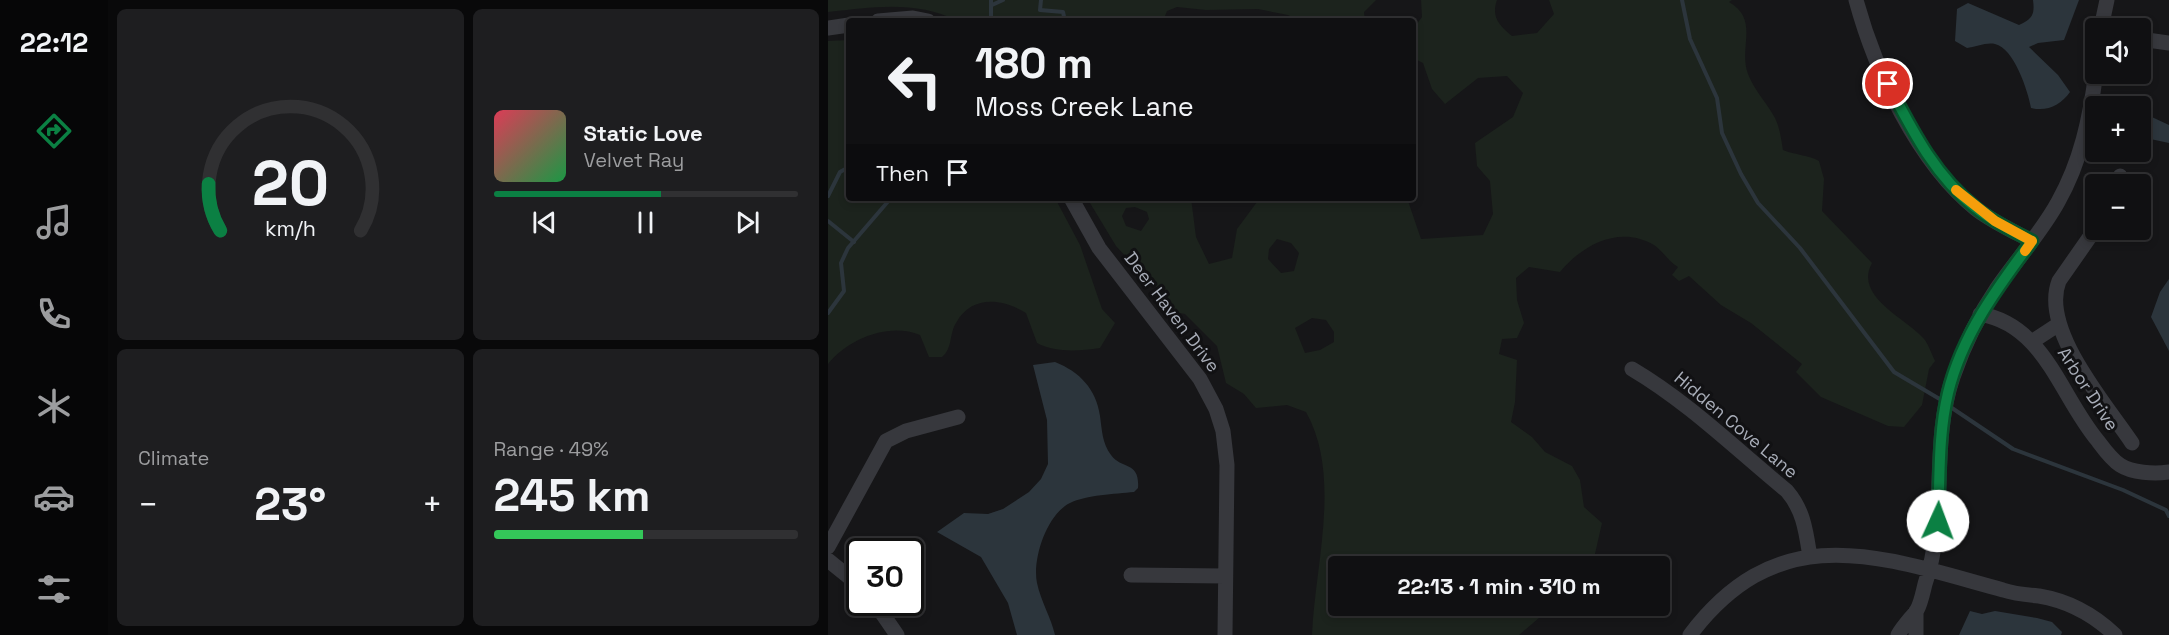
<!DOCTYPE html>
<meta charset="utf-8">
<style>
body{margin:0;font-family:"Space Grotesk",sans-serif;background:#1e1e20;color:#f1f3f6;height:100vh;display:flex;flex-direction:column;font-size:22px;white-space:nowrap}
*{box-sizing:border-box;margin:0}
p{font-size:20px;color:#9c9d9f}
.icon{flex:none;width:33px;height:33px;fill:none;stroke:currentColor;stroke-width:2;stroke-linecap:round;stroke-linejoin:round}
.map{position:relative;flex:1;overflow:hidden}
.side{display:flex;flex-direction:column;gap:9px;padding:9px;background:#09090a;width:720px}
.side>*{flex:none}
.top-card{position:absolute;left:18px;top:18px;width:570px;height:183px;border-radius:6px;box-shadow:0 3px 9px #0003,0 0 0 2px #303032;background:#101012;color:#f1f3f6;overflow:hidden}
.controls{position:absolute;left:1257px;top:18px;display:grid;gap:12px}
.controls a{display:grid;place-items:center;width:66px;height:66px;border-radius:6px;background:#101012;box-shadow:0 3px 9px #0003,0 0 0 2px #303032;font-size:30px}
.speed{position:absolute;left:18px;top:538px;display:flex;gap:12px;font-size:30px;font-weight:700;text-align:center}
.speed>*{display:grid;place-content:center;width:78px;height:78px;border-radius:50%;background:#101012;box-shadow:0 3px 9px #0003,0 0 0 2px #303032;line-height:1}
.speed .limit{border:3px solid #111;border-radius:9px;background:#fff;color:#111}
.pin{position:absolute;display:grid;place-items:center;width:51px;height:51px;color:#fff;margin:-26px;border:3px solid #fff;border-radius:50%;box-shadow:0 2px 6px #0007}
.me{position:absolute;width:66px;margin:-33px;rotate:2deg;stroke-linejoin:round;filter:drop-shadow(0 0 4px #0008)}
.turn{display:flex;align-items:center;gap:21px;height:126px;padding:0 30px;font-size:27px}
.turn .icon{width:78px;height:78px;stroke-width:2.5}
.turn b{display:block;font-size:42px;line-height:51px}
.then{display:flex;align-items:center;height:57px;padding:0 30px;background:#0003;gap:12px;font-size:22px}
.big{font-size:45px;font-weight:700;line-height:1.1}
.side .tile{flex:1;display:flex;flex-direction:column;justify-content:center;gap:9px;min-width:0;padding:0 21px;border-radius:9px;background:#1e1e20}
.side .dial{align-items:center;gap:0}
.dial svg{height:156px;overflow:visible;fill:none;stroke:#303032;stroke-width:7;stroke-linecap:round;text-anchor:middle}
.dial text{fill:#f1f3f6;stroke:none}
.song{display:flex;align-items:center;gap:18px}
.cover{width:72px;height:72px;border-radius:9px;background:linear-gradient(135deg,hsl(350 70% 55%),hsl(140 70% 35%))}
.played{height:6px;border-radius:3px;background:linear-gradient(90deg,#0b8043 55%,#303032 55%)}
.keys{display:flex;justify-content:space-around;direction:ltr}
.heat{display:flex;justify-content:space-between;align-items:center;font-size:33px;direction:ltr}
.charge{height:9px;border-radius:4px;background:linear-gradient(90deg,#34c759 49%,#303032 0)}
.side .tiles{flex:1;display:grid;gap:9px;grid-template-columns:repeat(2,1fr)}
.trip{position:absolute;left:500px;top:556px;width:342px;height:60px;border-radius:6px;background:#101012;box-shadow:0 3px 9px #0003,0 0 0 2px #303032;font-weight:700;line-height:60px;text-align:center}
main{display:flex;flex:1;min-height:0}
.dock{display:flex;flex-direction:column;width:108px;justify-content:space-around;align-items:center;background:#060607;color:#9c9d9f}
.dock .icon{width:42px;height:42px}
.dock .current{color:#0b8043}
.dock b{font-size:27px;color:#f1f3f6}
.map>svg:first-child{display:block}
.green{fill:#1c231d;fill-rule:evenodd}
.water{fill:#2c353c}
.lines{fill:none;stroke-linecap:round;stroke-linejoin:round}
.stream{stroke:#2c353c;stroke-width:4}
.minor{stroke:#37383d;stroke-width:15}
.route-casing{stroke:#07532c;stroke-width:15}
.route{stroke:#0b8043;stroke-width:10}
.slow{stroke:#f59e0b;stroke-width:10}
.labels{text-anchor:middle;stroke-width:6;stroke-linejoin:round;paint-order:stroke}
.street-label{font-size:18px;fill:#a8adb8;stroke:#111113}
</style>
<main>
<nav class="dock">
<b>22:12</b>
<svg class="icon current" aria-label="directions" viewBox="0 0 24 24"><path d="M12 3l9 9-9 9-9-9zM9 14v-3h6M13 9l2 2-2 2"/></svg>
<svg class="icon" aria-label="music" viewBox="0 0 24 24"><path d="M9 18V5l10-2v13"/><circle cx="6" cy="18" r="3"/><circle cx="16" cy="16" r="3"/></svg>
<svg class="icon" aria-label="phone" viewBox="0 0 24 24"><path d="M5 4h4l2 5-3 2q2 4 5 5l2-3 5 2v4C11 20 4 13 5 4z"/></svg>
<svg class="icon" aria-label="climate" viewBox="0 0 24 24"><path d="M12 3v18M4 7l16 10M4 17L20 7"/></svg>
<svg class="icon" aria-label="car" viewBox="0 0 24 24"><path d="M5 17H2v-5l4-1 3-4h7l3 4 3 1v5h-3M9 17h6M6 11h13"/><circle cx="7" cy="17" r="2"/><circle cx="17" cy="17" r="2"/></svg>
<svg class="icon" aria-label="filters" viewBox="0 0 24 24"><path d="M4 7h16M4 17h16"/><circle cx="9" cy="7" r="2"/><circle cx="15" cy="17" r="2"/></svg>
</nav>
<section class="side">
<div class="tiles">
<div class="tile dial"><svg viewBox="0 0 100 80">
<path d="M14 69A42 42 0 1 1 86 69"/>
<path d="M14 69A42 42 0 0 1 8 45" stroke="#0b8043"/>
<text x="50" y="56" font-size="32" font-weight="700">20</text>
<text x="50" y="72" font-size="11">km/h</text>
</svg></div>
<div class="tile">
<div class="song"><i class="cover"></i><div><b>Static Love</b><p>Velvet Ray</p></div></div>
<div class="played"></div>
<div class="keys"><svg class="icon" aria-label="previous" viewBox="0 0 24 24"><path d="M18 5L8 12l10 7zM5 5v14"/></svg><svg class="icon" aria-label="pause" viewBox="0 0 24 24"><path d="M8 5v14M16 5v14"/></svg><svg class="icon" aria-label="next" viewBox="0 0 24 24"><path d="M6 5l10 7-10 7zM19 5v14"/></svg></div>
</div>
<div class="tile"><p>Climate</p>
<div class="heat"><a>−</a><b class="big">23°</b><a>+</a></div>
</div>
<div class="tile"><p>Range · 49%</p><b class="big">245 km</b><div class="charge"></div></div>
</div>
</section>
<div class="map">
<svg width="1341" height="635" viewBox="0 0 1341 635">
<rect width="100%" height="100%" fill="#161618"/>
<!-- green -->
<path class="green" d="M 0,0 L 548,0 L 536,12 L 537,21 L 471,21 L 460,15 L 430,9 L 378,10 L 349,7 L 339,11 L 335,21 L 130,21 C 88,0 46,7 0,12 Z
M 593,0 L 669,0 C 663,17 671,25 684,36 L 709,33 L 726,14 L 721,0 L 904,0 L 901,2 C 932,20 910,47 920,74 C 926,90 939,103 947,118 C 952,128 953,139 955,150 C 967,155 981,155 991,161 L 996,179 L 994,211 L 1044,263 C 1025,297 1080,319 1097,340 C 1101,346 1104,355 1107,361 L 1101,369 L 1094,405 L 1076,427 L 1060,426 L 993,397 L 968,372 L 974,364 L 923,323 L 893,305 L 861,276 L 851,281 L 844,275 L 850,267 C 840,261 835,251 826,245 C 792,225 755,244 732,272 L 701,267 L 688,278 L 689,300 L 696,323 L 689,338 L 674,339 L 671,354 L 689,360 L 687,402 L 683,422 L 704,437 L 717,452 L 744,466 L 752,480 L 756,507 L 774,523 L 764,567 L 510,567 L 510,606 L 725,606 L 691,635 L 484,635 C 487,564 514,476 478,412 L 459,405 L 428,408 L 416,394 L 398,383 L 389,346 L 357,314 L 342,311 L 317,268 L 301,260 L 288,246 L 259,198 L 363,198 L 368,237 L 381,264 L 404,258 L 409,229 L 429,202 L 429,198 L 579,198 L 593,239 L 655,235 L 665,214 L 662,181 L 649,166 L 647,143 L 685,117 L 695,93 L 679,76 L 650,78 L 617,104 L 604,89 L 595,63 L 585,58 L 585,29 L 594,17 ZM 307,207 L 319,212 L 321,219 L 313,231 L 298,226 L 294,216 L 298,208 ZM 449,239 L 463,243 L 471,253 L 466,271 L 453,273 L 440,259 L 441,249 ZM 484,318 L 498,320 L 506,332 L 506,342 L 492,350 L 477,353 L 467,328 Z
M 21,40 L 21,198 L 227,198 L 252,245 L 274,309 L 287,323 L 272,348 C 251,351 228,353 209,343 L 198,313 C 175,299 144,294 128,323 C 121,334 125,348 114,357 L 101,357 L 92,335 C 61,322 20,339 0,364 L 0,41 Z"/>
<!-- water -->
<path class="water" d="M 1205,0 L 1251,0 L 1236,40 L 1210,43 L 1201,47 L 1230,75 L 1242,92 C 1233,105 1219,112 1203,108 C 1200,91 1186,48 1167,44 C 1159,42 1147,47 1139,48 L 1127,41 L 1129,9 L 1140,3 L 1191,25 C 1204,19 1207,15 1205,0 Z
M 1313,112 L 1341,125 L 1341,143 L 1313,137 Z
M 1341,279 L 1341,351 L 1323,317 L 1332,292 Z
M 227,362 C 252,372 268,389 272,416 C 274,430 274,443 283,455 C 294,470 312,461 310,488 L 306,492 C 287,494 258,495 242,503 C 219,514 204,559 209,583 C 213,602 223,617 227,635 L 189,635 L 180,603 L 153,557 L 109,532 L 136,513 L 160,514 L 175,509 L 201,492 L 213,479 L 220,464 L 219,420 L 205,365 Z
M 1142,611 L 1154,614 L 1167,611 L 1209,618 L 1224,622 L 1234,632 L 1233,635 L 1131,635 Z"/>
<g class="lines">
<!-- stream -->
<path class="stream" d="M 163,0 L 163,21
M 213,0 L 212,10 L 235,12 L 237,21
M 854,0 L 862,39 L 889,98 L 894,133 L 913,174 L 930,203 L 972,248 L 1066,372 L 1115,401
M 164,5 L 175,0
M 0,196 L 12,172 L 21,167
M 0,221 L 26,242
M 0,313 L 16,291 L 13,263 L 20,248 L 63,198
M 1121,406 L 1185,449 L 1295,490 L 1338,510 L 1341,516"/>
<!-- minor -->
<path class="minor" d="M 1028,0 C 1047,70 1090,163 1148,209 C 1165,222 1185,231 1204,241
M 50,21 L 85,18 L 100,21
M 0,28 L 21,25
M 1273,28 L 1279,0
M 1312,39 L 1341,43
M 1288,184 L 1292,176
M 243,198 L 271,248 L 372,379 L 388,409 L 395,431 L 399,465 L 397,635
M 1268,228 L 1231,281 C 1212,329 1278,404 1304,443
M 1152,314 C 1217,325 1232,396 1270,441 C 1276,449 1283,459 1292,465 C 1304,473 1326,474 1341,472
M 1205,341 L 1231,324
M 804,369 C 860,402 909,450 959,491 C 976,511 978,532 982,557
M 0,547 L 58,441 L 78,431 L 130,417
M 0,560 L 32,586
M 303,575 L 397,576
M 47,603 L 69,635
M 862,635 C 953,515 1053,557 1175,590 C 1187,594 1199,595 1211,596 C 1241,601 1266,615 1287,635
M 1070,635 C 1075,626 1084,617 1089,610 C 1093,603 1095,592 1097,584 C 1120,517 1102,444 1125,377 C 1136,345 1150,316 1169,288 C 1189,259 1213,233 1230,202 C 1253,161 1262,118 1268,72
M 1088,635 L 1088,611"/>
</g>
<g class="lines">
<!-- route casing -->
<g class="route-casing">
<path id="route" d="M 1060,84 C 1084,130 1107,176 1148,208 C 1165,222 1185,231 1204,241 C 1169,288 1134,335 1120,393 C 1110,435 1112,479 1110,521"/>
</g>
<!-- route -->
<use href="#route" class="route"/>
<!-- slow -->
<path class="slow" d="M 1128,190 L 1167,221 L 1204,241 L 1197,251"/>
</g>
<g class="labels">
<!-- street labels -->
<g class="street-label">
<text transform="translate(344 312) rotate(53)" y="6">Deer Haven Drive</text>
<text transform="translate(1260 389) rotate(57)" y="6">Arbor Drive</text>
<text transform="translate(908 425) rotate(40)" y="6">Hidden Cove Lane</text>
</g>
</g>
</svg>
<div class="controls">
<a><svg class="icon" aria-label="sound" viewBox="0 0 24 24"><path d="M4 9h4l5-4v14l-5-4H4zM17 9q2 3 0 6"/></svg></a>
<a>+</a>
<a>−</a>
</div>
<div class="speed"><div class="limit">30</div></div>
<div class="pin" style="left:1060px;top:84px;background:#d93025"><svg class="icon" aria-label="arrive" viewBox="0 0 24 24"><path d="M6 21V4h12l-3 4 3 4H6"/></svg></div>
<svg class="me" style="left:1110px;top:521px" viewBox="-20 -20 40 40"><circle r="19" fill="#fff"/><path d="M0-13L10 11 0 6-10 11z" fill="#0b8043"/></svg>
<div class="trip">22:13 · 1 min · 310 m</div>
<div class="top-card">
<div class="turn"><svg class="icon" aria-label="left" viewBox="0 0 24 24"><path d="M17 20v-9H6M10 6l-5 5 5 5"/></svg><div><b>180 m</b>Moss Creek Lane</div></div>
<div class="then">Then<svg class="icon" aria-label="arrive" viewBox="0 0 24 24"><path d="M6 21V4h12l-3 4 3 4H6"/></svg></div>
</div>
</div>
</main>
